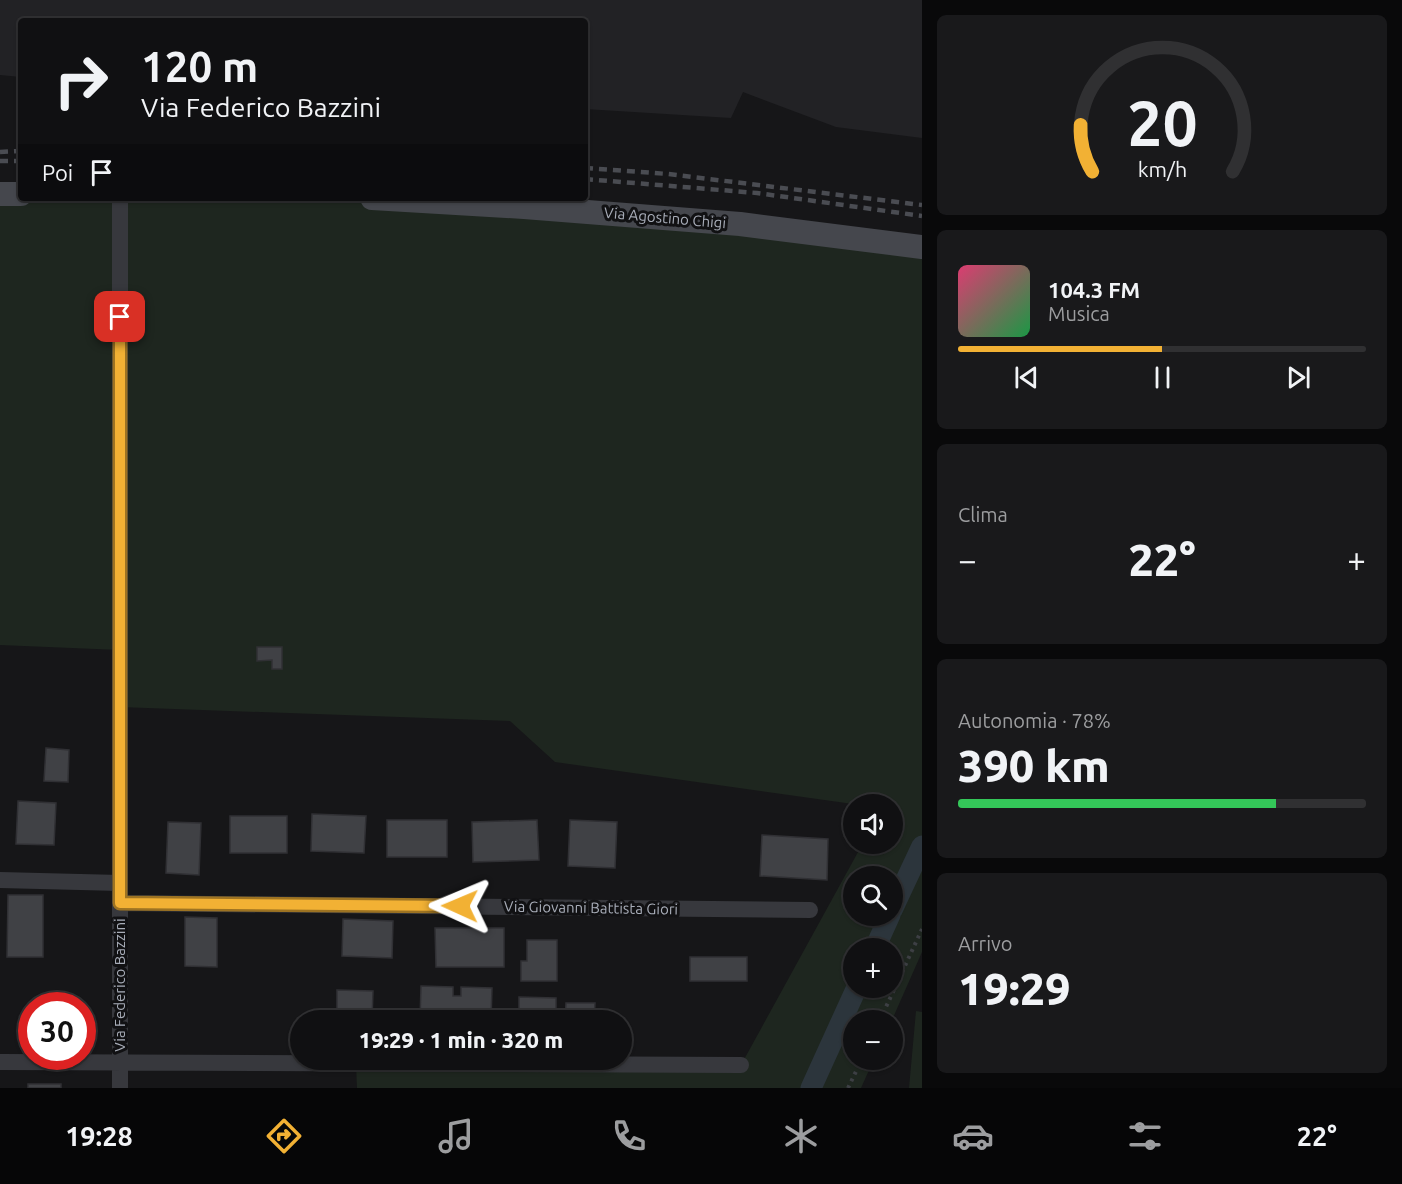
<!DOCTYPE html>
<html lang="it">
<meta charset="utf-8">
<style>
body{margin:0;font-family:Ubuntu,sans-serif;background:#19191b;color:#f1f3f6;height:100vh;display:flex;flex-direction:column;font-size:22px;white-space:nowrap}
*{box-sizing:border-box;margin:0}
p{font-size:20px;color:#9c9d9f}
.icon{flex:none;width:33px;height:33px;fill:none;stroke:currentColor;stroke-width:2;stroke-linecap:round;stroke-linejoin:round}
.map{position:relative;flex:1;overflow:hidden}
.sheet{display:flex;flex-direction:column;gap:15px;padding:15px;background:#09090a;width:480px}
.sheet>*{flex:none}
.banner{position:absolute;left:18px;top:18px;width:570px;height:183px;border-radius:6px;box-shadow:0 2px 4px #0004,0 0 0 2px #303032;background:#101012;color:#f1f3f6;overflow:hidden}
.fabs{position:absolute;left:843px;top:794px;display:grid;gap:12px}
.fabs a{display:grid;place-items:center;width:60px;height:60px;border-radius:50%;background:#101012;box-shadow:0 2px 4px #0004,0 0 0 2px #303032;font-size:30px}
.speed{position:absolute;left:18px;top:992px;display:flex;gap:12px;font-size:30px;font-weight:700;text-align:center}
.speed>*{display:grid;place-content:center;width:78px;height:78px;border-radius:50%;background:#101012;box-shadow:0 2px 4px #0004,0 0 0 2px #303032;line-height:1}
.speed .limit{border:9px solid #d22;background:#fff;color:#111}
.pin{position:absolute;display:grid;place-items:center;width:51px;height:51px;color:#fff;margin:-26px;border-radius:12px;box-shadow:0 3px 9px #0006}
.me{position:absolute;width:66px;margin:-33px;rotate:271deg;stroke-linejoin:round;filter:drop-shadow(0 0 4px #0008)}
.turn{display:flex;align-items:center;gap:21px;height:126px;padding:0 24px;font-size:27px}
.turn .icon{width:78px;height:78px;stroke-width:2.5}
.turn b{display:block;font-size:42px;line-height:51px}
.then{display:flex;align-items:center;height:57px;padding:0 24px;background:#0003;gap:12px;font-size:22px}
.big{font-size:45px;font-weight:800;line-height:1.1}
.sheet .widget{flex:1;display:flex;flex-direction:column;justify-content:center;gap:9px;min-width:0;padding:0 21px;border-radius:9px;background:#19191b}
.sheet .dial{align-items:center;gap:0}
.dial svg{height:156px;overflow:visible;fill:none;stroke:#303032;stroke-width:7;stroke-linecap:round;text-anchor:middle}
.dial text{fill:#f1f3f6;stroke:none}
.song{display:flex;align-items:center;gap:18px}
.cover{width:72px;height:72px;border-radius:9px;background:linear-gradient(135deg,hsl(340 70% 55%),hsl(140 70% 35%))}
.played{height:6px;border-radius:3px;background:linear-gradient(90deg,#f2b134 50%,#303032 50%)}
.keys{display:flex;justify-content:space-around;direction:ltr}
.heat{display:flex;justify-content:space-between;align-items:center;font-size:33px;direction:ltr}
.charge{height:9px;border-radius:4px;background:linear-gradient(90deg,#34c759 78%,#303032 0)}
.trip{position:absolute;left:290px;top:1010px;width:342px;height:60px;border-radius:30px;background:#101012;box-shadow:0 2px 4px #0004,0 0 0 2px #303032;font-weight:800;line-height:60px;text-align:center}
.tab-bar{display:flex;height:96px;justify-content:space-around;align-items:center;background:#060607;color:#9c9d9f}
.tab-bar .icon{width:42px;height:42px}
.tab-bar .selected{color:#f2b134}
.tab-bar b{font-size:27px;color:#f1f3f6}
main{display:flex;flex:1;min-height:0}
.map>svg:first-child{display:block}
.built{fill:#222225}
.green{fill:#1e261f;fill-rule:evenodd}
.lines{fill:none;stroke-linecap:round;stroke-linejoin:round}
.canal{stroke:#2c353c;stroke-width:21}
.building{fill:#404145;stroke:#303034;stroke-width:1.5}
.path{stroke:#3d3f44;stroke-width:4;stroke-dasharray:3 4.5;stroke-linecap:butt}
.street{stroke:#37383d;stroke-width:16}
.secondary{stroke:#45474d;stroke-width:24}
.rail{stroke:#4a4c52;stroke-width:4.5;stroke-dasharray:8 6;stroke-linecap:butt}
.route-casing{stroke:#9d7322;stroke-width:15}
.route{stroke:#f2b134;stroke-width:10}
.labels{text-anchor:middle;stroke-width:6;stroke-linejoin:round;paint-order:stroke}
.street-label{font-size:15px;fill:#a8adb8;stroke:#111113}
</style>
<main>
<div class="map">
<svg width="922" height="1088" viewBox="0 0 922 1088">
<rect width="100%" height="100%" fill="#161618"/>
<!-- built -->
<path class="built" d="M 0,0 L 922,0 L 922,138 L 836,127 L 743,92 L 731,118 L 585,109 L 585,21 L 21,21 L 21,77 L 0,75 Z"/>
<!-- green -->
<path class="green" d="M 0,194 L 21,198 L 372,198 L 922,247 L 922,952 L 892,1020 L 854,1020 L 854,1059 L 874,1059 L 861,1088 L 357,1088 L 356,1064 L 741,1065 L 863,843 L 892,843 L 892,804 L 853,804 L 555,762 L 510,721 L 120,707 L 120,650 L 0,645 ZM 854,876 L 892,876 L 892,915 L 854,915 ZM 854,948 L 892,948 L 892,987 L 854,987 Z
M 916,1011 L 922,1012 L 922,1088 L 909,1088 Z"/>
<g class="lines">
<!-- canal -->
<path class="canal" d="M 892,910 L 922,846
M 875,948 L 890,915
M 811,1088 L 857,987"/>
</g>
<!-- building -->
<path class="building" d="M 257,647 L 282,647 L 282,669 L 272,669 L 272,660 L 257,661 Z
M 46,748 L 69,750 L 68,782 L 44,781 Z
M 18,801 L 56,803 L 54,845 L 16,844 Z
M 312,814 L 366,816 L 364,853 L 311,851 Z
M 230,816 L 287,816 L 287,853 L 230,853 Z
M 387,820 L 447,820 L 447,857 L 387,857 Z
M 537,820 L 539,860 L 473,862 L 472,822 Z
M 570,820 L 617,822 L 615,868 L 568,866 Z
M 168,822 L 201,823 L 199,875 L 166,873 Z
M 762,835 L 828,839 L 827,880 L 760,876 Z
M 8,895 L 43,895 L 43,957 L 7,957 Z
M 185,917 L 217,918 L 217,967 L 185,966 Z
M 343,919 L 393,921 L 392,958 L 342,956 Z
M 435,928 L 504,928 L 504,967 L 436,967 Z
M 527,940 L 557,940 L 557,981 L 521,981 L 521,961 L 527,961 Z
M 690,957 L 747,957 L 747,981 L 690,981 Z
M 421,986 L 453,987 L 453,996 L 461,996 L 461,987 L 492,988 L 491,1020 L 420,1020 Z
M 337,990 L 373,991 L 372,1020 L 337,1020 Z
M 519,997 L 556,998 L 556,1020 L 519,1020 Z
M 566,1003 L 595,1003 L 594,1020 L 565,1020 Z
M 28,1084 L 61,1084 L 61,1088 L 28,1088 Z"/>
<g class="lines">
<!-- path -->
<path class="path" d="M 880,1020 L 922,929
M 848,1088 L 862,1059"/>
<!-- street -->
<path class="street" d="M 120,198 L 120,1088
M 0,880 L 120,883
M 120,903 L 810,910
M 0,1062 L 741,1065"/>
<!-- secondary -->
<path class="secondary" d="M 0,194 L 21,194
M 372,198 L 524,207 L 740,224 L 922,247"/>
<!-- rail -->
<path class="rail" d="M 0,152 L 21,151
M 0,161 L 21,161
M 585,168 L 668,174 L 922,205
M 585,179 L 757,193 L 922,216"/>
</g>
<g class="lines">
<!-- route casing -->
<g class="route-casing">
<path id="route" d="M 120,317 L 120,903 L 460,906"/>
</g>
<!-- route -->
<use href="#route" class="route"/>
</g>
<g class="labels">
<!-- street labels -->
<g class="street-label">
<text transform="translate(665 218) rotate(5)" y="5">Via Agostino Chigi</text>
<text transform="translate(591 908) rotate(1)" y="5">Via Giovanni Battista Giori</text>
<text transform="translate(120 985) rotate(-90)" y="5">Via Federico Bazzini</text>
</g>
</g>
</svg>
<div class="fabs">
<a><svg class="icon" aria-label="sound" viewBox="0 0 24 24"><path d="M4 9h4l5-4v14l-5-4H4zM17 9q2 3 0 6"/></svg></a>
<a><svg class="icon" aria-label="search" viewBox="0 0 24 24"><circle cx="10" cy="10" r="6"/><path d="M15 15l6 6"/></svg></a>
<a>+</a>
<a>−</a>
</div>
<div class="speed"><div class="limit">30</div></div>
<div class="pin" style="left:120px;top:317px;background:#d93025"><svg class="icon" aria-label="arrive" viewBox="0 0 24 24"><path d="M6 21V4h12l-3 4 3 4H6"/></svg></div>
<svg class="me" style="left:460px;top:906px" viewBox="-20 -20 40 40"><path d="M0-17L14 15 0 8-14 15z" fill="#f2b134" stroke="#fff" stroke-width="4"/></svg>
<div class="trip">19:29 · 1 min · 320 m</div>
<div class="banner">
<div class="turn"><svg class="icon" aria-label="right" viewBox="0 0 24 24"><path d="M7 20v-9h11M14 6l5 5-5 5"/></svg><div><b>120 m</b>Via Federico Bazzini</div></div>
<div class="then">Poi<svg class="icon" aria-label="arrive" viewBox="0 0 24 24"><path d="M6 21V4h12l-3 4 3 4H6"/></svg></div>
</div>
</div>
<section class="sheet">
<div class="widget dial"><svg viewBox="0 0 100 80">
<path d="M14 69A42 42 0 1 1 86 69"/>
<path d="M14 69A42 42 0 0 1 8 45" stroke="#f2b134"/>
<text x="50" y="56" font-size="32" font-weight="700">20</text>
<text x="50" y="72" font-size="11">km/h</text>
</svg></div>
<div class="widget">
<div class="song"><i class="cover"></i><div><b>104.3 FM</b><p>Musica</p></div></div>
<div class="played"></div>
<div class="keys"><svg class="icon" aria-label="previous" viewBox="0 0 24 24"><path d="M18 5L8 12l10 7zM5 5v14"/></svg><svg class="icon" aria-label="pause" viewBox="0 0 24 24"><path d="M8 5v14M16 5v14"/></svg><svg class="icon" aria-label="next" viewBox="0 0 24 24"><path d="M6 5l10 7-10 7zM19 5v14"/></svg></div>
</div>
<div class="widget"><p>Clima</p>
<div class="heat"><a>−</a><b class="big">22°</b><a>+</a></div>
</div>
<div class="widget"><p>Autonomia · 78%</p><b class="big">390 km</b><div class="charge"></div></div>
<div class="widget"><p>Arrivo</p><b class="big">19:29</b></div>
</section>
</main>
<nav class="tab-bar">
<b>19:28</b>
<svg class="icon selected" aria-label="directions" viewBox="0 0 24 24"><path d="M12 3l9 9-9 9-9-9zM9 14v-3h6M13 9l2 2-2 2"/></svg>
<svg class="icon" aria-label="music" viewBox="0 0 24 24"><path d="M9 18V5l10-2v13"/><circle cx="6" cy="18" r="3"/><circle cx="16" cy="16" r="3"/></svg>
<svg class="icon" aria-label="phone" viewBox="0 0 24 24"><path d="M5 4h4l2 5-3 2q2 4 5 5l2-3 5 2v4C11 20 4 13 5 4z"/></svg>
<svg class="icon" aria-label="climate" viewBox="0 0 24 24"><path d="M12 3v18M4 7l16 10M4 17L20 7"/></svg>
<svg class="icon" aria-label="car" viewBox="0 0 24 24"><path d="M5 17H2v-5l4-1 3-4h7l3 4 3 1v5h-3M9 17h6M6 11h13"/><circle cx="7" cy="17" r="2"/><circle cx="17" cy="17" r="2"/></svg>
<svg class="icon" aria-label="filters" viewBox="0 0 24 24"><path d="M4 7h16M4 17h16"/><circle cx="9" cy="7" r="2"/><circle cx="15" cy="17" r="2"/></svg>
<b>22°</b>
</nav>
